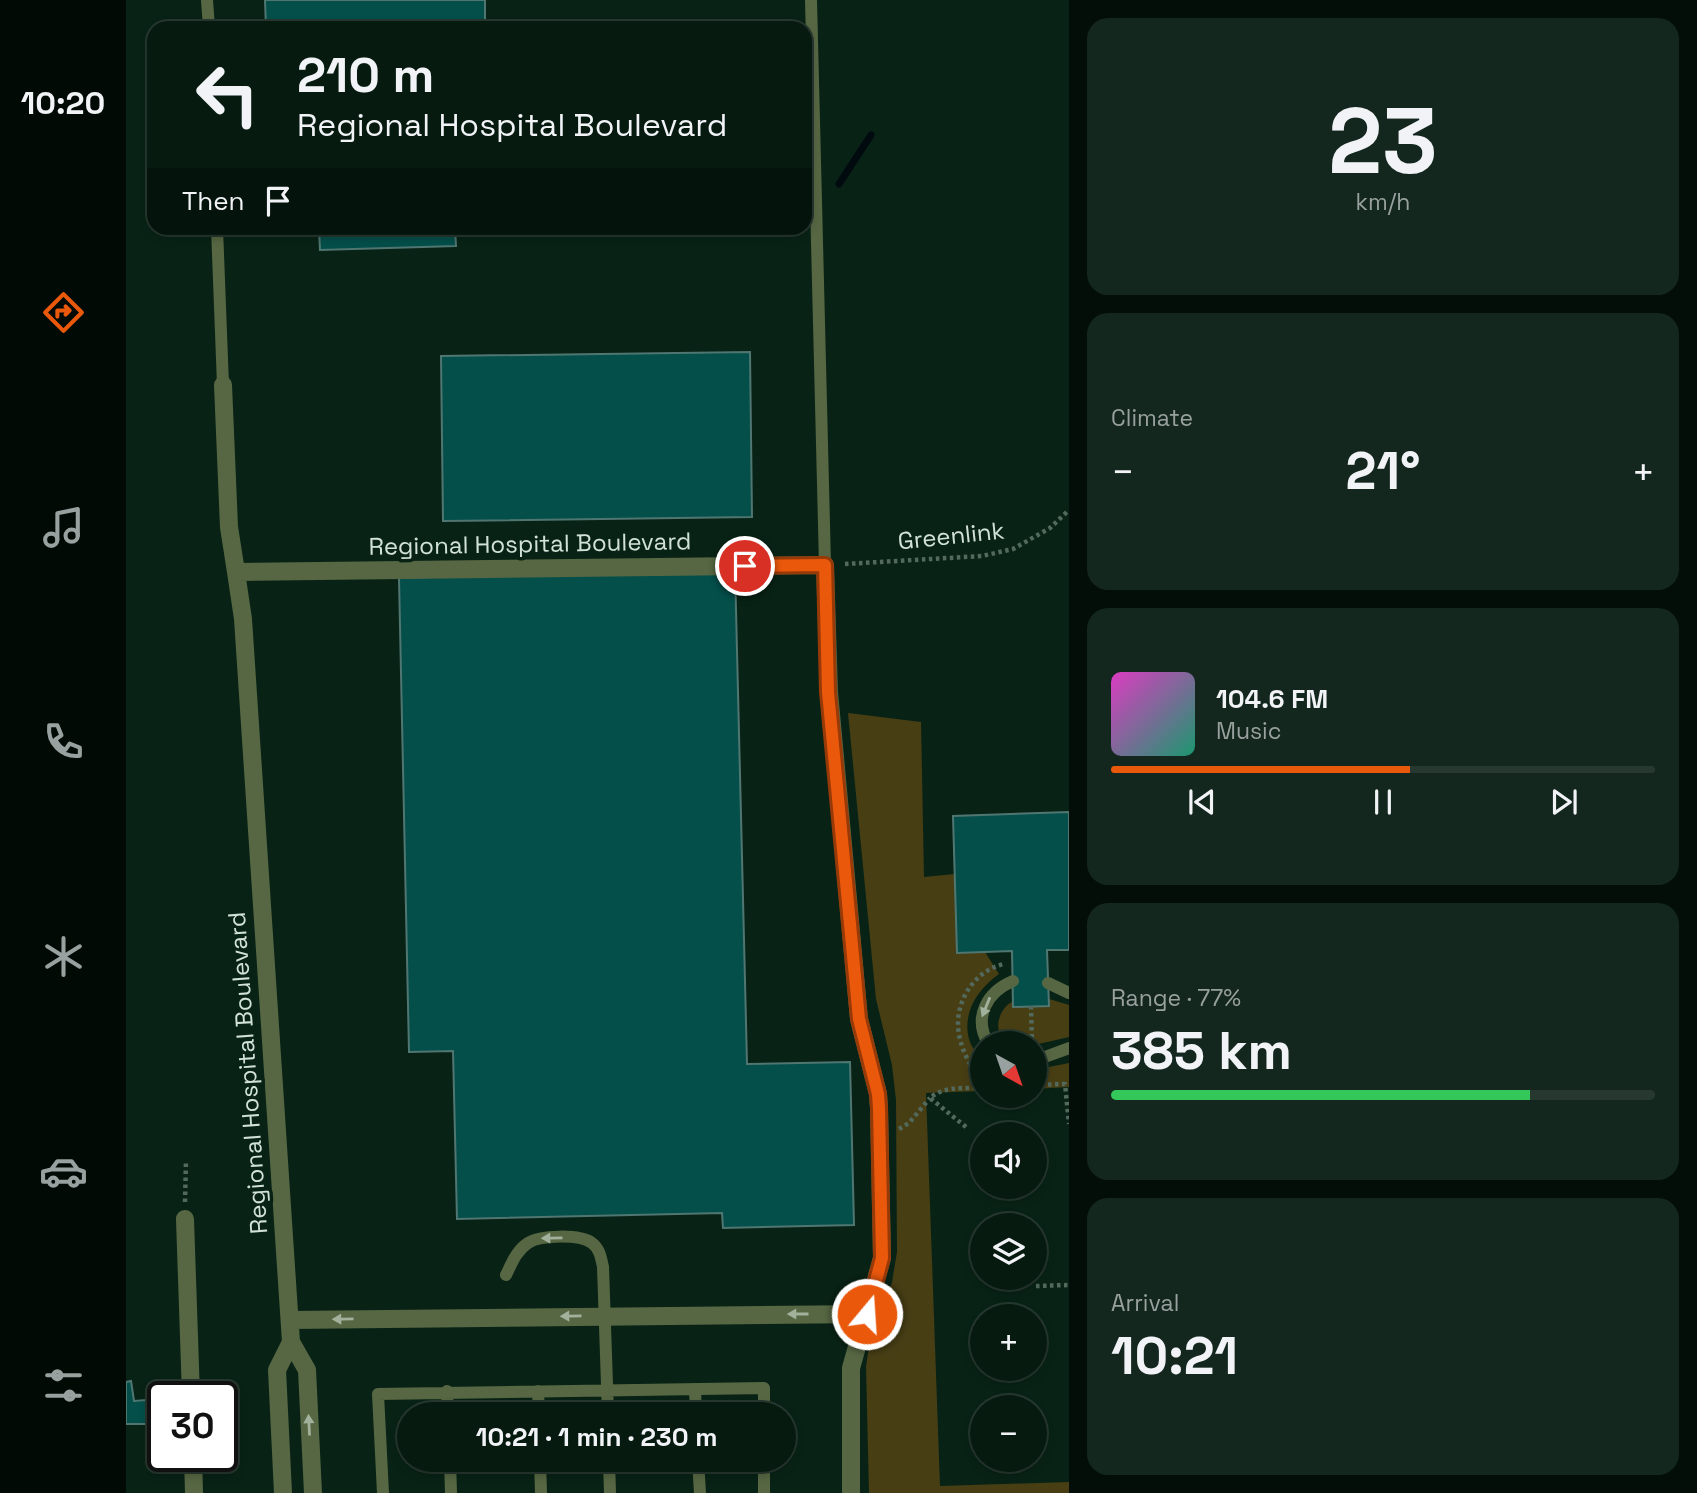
<!DOCTYPE html>
<meta charset="utf-8">
<style>
body{margin:0;font-family:"Space Grotesk",sans-serif;background:#14271e;color:#f1f3f6;height:100vh;display:flex;flex-direction:column;font-size:26px;white-space:nowrap}
*{box-sizing:border-box;margin:0}
p{font-size:23px;color:#98a19f}
.icon{flex:none;width:38px;height:38px;fill:none;stroke:currentColor;stroke-width:2;stroke-linecap:round;stroke-linejoin:round}
.map{position:relative;flex:1;overflow:hidden}
.drawer{display:flex;flex-direction:column;gap:18px;padding:18px;background:#030e09;width:628px}
.drawer>*{flex:none}
.banner{position:absolute;left:21px;top:21px;width:665px;height:214px;border-radius:21px;box-shadow:0 4px 10px #0003,0 0 0 2px #273830;background:#061a10;color:#f1f3f6;overflow:hidden}
.needle{width:46px;rotate:140deg}
.buttons{position:absolute;left:844px;top:1031px;display:grid;gap:14px}
.buttons a{display:grid;place-items:center;width:77px;height:77px;border-radius:50%;background:#061a10;box-shadow:0 4px 10px #0003,0 0 0 2px #273830;font-size:35px}
.speed{position:absolute;left:21px;top:1381px;display:flex;gap:14px;font-size:35px;font-weight:700;text-align:center}
.speed>*{display:grid;place-content:center;width:91px;height:91px;border-radius:50%;background:#061a10;box-shadow:0 4px 10px #0003,0 0 0 2px #273830;line-height:1}
.speed .limit{border:4px solid #111;border-radius:10px;background:#fff;color:#111}
.pin{position:absolute;display:grid;place-items:center;width:60px;height:60px;color:#fff;margin:-30px;border:4px solid #fff;border-radius:50%;box-shadow:0 2px 7px #0007}
.me{position:absolute;width:77px;margin:-38px;rotate:18deg;stroke-linejoin:round;filter:drop-shadow(0 0 5px #0008)}
.turn{display:flex;align-items:center;gap:24px;height:147px;padding:0 35px;font-size:32px}
.turn .icon{width:91px;height:91px;stroke-width:2.5}
.turn b{display:block;font-size:49px;line-height:60px}
.then{display:flex;align-items:center;height:66px;padding:0 35px;background:#0003;gap:14px;font-size:26px}
.big{font-size:52px;font-weight:800;line-height:1.1}
.drawer .widget{flex:1;display:flex;flex-direction:column;justify-content:center;gap:10px;min-width:0;padding:0 24px;border-radius:21px;background:#14271e}
.drawer .dial{align-items:center;gap:0}
.dial b{font-size:91px;line-height:1}
.song{display:flex;align-items:center;gap:21px}
.cover{width:84px;height:84px;border-radius:10px;background:linear-gradient(135deg,hsl(310 70% 55%),hsl(160 70% 35%))}
.played{height:7px;border-radius:4px;background:linear-gradient(90deg,#ea580c 55%,#273830 55%)}
.keys{display:flex;justify-content:space-around;direction:ltr}
.heat{display:flex;justify-content:space-between;align-items:center;font-size:38px;direction:ltr}
.charge{height:10px;border-radius:5px;background:linear-gradient(90deg,#34c759 77%,#273830 0)}
.trip{position:absolute;left:271px;top:1402px;width:399px;height:70px;border-radius:35px;background:#061a10;box-shadow:0 4px 10px #0003,0 0 0 2px #273830;font-weight:800;line-height:70px;text-align:center}
main{display:flex;flex:1;min-height:0}
.tabs{display:flex;flex-direction:column;width:126px;justify-content:space-around;align-items:center;background:#020a06;color:#98a19f}
.tabs .icon{width:49px;height:49px}
.tabs .current{color:#ea580c}
.tabs b{font-size:32px;color:#f1f3f6}
.map>svg:first-child{display:block}
.green{fill:#473e14}
.lines{fill:none;stroke-linecap:round;stroke-linejoin:round}
.stream{stroke:#000a0f;stroke-width:7}
.building{fill:#044f4a;stroke:#507672;stroke-width:2}
.path{stroke:#52695c;stroke-width:4.5;stroke-dasharray:3.5 3.5;stroke-linecap:butt}
.lane{stroke:#576743;stroke-width:12}
.street{stroke:#576743;stroke-width:18}
.oneway{fill:#a1b19c}
.route-casing{stroke:#983908;stroke-width:18}
.route{stroke:#ea580c;stroke-width:12}
.labels{text-anchor:middle;stroke-width:7;stroke-linejoin:round;paint-order:stroke}
.street-label{font-size:24px;fill:#d2e2d8;stroke:#082315}
</style>
<main>
<nav class="tabs">
<b>10:20</b>
<svg class="icon current" aria-label="directions" viewBox="0 0 24 24"><path d="M12 3l9 9-9 9-9-9zM9 14v-3h6M13 9l2 2-2 2"/></svg>
<svg class="icon" aria-label="music" viewBox="0 0 24 24"><path d="M9 18V5l10-2v13"/><circle cx="6" cy="18" r="3"/><circle cx="16" cy="16" r="3"/></svg>
<svg class="icon" aria-label="phone" viewBox="0 0 24 24"><path d="M5 4h4l2 5-3 2q2 4 5 5l2-3 5 2v4C11 20 4 13 5 4z"/></svg>
<svg class="icon" aria-label="climate" viewBox="0 0 24 24"><path d="M12 3v18M4 7l16 10M4 17L20 7"/></svg>
<svg class="icon" aria-label="car" viewBox="0 0 24 24"><path d="M5 17H2v-5l4-1 3-4h7l3 4 3 1v5h-3M9 17h6M6 11h13"/><circle cx="7" cy="17" r="2"/><circle cx="17" cy="17" r="2"/></svg>
<svg class="icon" aria-label="filters" viewBox="0 0 24 24"><path d="M4 7h16M4 17h16"/><circle cx="9" cy="7" r="2"/><circle cx="15" cy="17" r="2"/></svg>
</nav>
<div class="map">
<svg width="943" height="1493" viewBox="0 0 943 1493">
<rect width="100%" height="100%" fill="#082315"/>
<!-- green -->
<path class="green" d="M 722,713 L 795,722 L 798,877 L 829,874 L 831,953 L 859,952 L 873,974 C 852,989 836,1012 843,1039 C 845,1048 854,1055 856,1063 C 857,1071 856,1082 856,1091 L 800,1093 L 814,1486 L 943,1482 L 943,1493 L 743,1493 L 740,1366 L 743,1347 L 766,1282 L 771,1252 L 770,1100 L 766,1065 L 750,999 Z
M 920,998 L 943,1005 L 943,1037 L 908,1045 L 908,1043 C 901,1043 892,1045 885,1043 C 865,1038 871,1009 886,1002 C 896,998 909,999 920,998 Z
M 943,1063 L 943,1087 L 908,1089 L 908,1070 Z"/>
<g class="lines">
<!-- stream -->
<path class="stream" d="M 713,184 L 745,135"/>
</g>
<!-- building -->
<path class="building" d="M 139,0 L 359,0 L 359,28 L 140,28 Z
M 193,228 L 329,228 L 330,246 L 194,250 Z
M 624,352 L 626,517 L 317,521 L 315,356 Z
M 609,568 L 621,1064 L 724,1062 L 728,1225 L 597,1228 L 596,1213 L 331,1219 L 327,1051 L 283,1052 L 273,578 Z
M 943,812 L 943,950 L 921,950 L 923,1006 L 887,1007 L 886,951 L 831,953 L 827,816 Z
M 5,1381 L 8,1401 L 33,1399 L 34,1424 L 0,1424 L 0,1382 Z"/>
<g class="lines">
<!-- path -->
<path class="path" d="M 719,564 L 856,556 L 887,549 L 924,528 L 943,510
M 905,1006 L 906,1043
M 856,1082 C 844,1067 833,1046 832,1026 C 831,998 850,970 878,964
M 908,1085 L 939,1084 L 943,1124
M 840,1127 L 804,1098 C 817,1086 838,1088 856,1088
M 773,1129 L 783,1123 L 804,1098
M 59,1202 L 60,1160
M 910,1286 L 943,1285"/>
<!-- lane -->
<path class="lane" d="M 81,0 L 83,28
M 685,0 L 699,565
M 91,228 L 97,385
M 922,983 L 943,993
M 862,1043 C 847,1017 861,992 887,981
M 908,1061 L 943,1048
M 380,1275 C 386,1263 390,1251 402,1243 C 414,1235 454,1234 466,1243 C 474,1249 475,1258 477,1267 L 482,1414
M 569,1390 L 570,1414
M 321,1391 L 322,1414
M 412,1391 L 413,1414
M 324,1460 L 325,1493
M 414,1460 L 415,1493
M 483,1460 L 484,1493
M 572,1460 L 574,1493
M 638,1460 L 638,1493
M 257,1493 L 252,1394 L 638,1388 L 638,1414"/>
<!-- street -->
<path class="street" d="M 97,385 L 103,527 L 110,572
M 59,1219 L 65,1396
M 164,1320 L 741,1314
M 67,1456 L 68,1493
M 157,1493 L 151,1370 L 165,1342
M 187,1493 L 181,1370 L 165,1342 L 117,619 L 110,572 L 699,565 L 703,692 L 733,1019 L 752,1094 L 753,1108 L 756,1258 L 725,1368 L 725,1493"/>
</g>
<!-- one-way arrows -->
<defs><path id="oneway-solid" d="M-6-.8H1V-3.2L6.5 0L1 3.2V.8H-6Z" transform="scale(1.75)"/></defs>
<g class="oneway">
<use href="#oneway-solid" transform="translate(860 1007) rotate(112)"/>
<use href="#oneway-solid" transform="translate(426 1238) rotate(179)"/>
<use href="#oneway-solid" transform="translate(672 1314) rotate(180)"/>
<use href="#oneway-solid" transform="translate(445 1316) rotate(179)"/>
<use href="#oneway-solid" transform="translate(217 1319) rotate(179)"/>
<use href="#oneway-solid" transform="translate(183 1425) rotate(-93)"/>
</g>
<g class="lines">
<!-- route casing -->
<g class="route-casing">
<path id="route" d="M 619,566 L 699,565 L 702,692 L 733,1019 L 752,1094 L 753,1108 L 756,1258 L 741,1314"/>
</g>
<!-- route -->
<use href="#route" class="route"/>
</g>
<g class="labels">
<!-- street labels -->
<g class="street-label">
<text transform="translate(825 536) rotate(-6)" y="8">Greenlink</text>
<text transform="translate(404 544) rotate(-1)" y="8">Regional Hospital Boulevard</text>
<text transform="translate(122 1073) rotate(-94)" y="8">Regional Hospital Boulevard</text>
</g>
</g>
</svg>
<div class="buttons">
<a><svg class="needle" viewBox="-14 -14 28 28"><path d="M0-13l5 13h-10z" fill="#e53935"/><path d="M0 13l5-13h-10z" fill="#98a19f"/></svg></a>
<a><svg class="icon" aria-label="sound" viewBox="0 0 24 24"><path d="M4 9h4l5-4v14l-5-4H4zM17 9q2 3 0 6"/></svg></a>
<a><svg class="icon" aria-label="layers" viewBox="0 0 24 24"><path d="M12 4l9 5-9 5-9-5zM3 14l9 5 9-5"/></svg></a>
<a>+</a>
<a>−</a>
</div>
<div class="speed"><div class="limit">30</div></div>
<div class="pin" style="left:619px;top:566px;background:#d93025"><svg class="icon" aria-label="arrive" viewBox="0 0 24 24"><path d="M6 21V4h12l-3 4 3 4H6"/></svg></div>
<svg class="me" style="left:741px;top:1314px" viewBox="-20 -20 40 40"><circle r="17" fill="#ea580c" stroke="#fff" stroke-width="3"/><path d="M0-11L8 9 0 5-8 9z" fill="#fff"/></svg>
<div class="trip">10:21 · 1 min · 230 m</div>
<div class="banner">
<div class="turn"><svg class="icon" aria-label="left" viewBox="0 0 24 24"><path d="M17 20v-9H6M10 6l-5 5 5 5"/></svg><div><b>210 m</b>Regional Hospital Boulevard</div></div>
<div class="then">Then<svg class="icon" aria-label="arrive" viewBox="0 0 24 24"><path d="M6 21V4h12l-3 4 3 4H6"/></svg></div>
</div>
</div>
<section class="drawer">
<div class="widget dial"><b>23</b><p>km/h</p></div>
<div class="widget"><p>Climate</p>
<div class="heat"><a>−</a><b class="big">21°</b><a>+</a></div>
</div>
<div class="widget">
<div class="song"><i class="cover"></i><div><b>104.6 FM</b><p>Music</p></div></div>
<div class="played"></div>
<div class="keys"><svg class="icon" aria-label="previous" viewBox="0 0 24 24"><path d="M18 5L8 12l10 7zM5 5v14"/></svg><svg class="icon" aria-label="pause" viewBox="0 0 24 24"><path d="M8 5v14M16 5v14"/></svg><svg class="icon" aria-label="next" viewBox="0 0 24 24"><path d="M6 5l10 7-10 7zM19 5v14"/></svg></div>
</div>
<div class="widget"><p>Range · 77%</p><b class="big">385 km</b><div class="charge"></div></div>
<div class="widget"><p>Arrival</p><b class="big">10:21</b></div>
</section>
</main>
